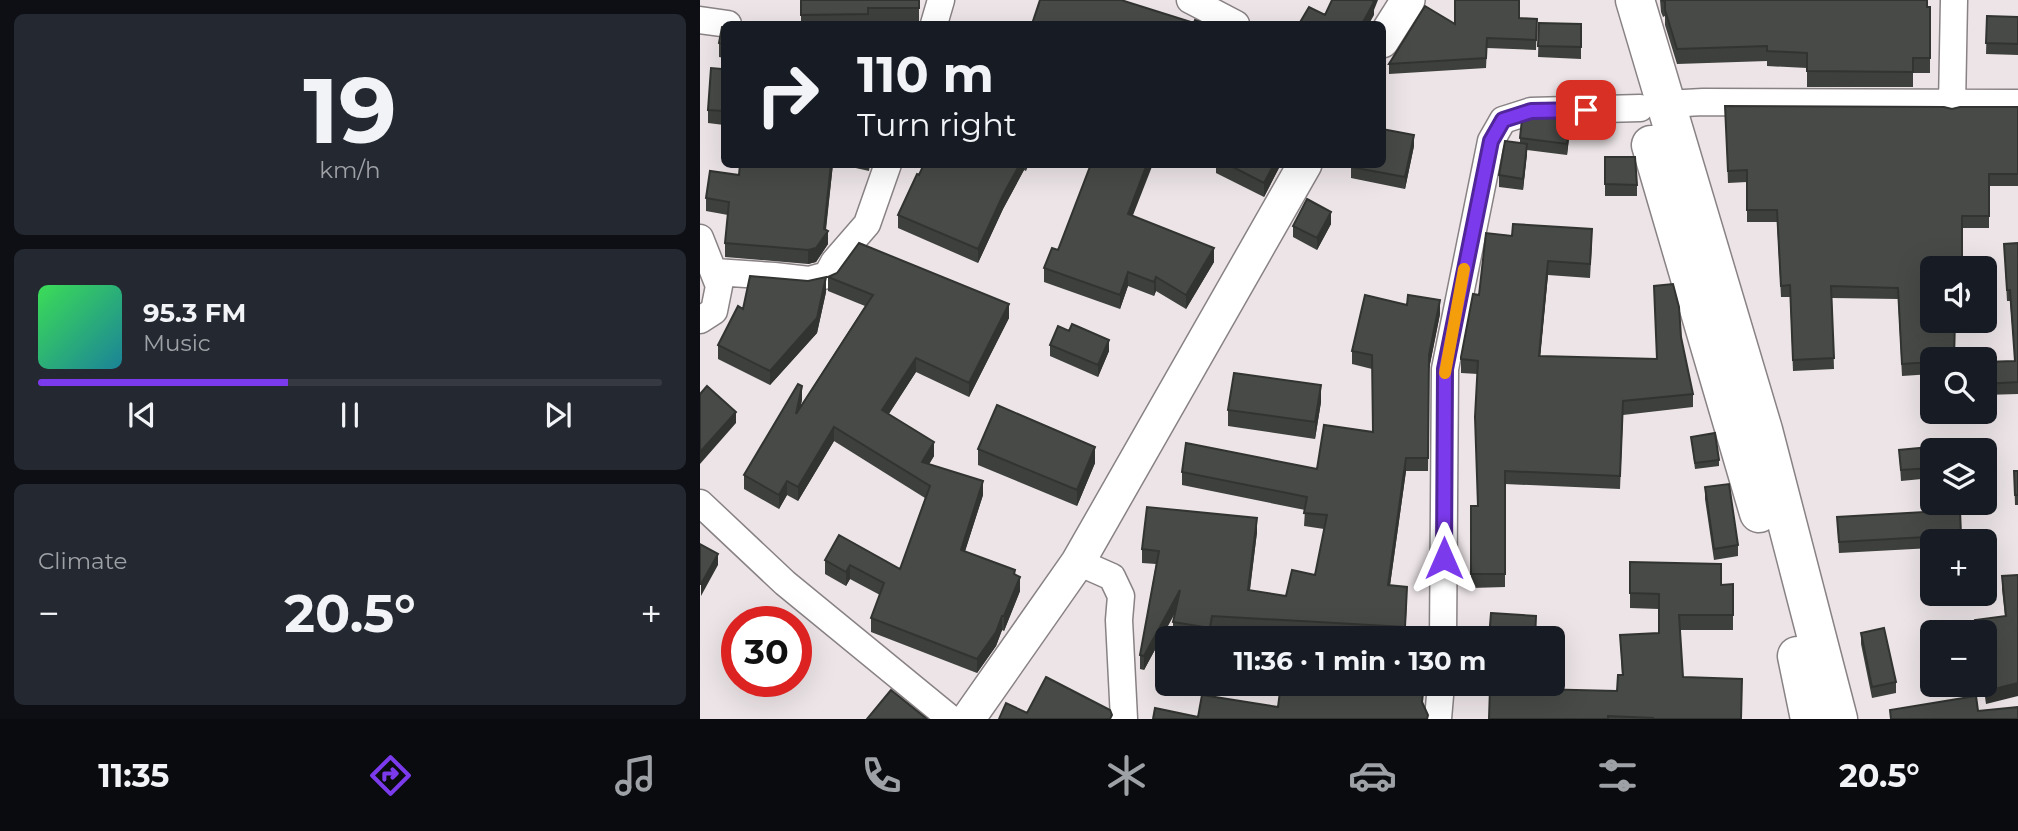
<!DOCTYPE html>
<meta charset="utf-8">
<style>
body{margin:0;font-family:Montserrat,sans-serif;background:#242831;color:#f1f3f6;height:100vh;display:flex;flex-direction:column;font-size:26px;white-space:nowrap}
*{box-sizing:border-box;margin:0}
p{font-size:23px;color:#9ea1a6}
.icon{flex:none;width:38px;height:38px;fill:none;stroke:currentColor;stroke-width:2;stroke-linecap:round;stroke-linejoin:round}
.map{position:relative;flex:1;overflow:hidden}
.side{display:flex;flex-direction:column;gap:14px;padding:14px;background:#0d0f14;width:700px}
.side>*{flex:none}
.top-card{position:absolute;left:21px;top:21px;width:665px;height:147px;border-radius:10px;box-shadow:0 7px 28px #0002;background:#171b24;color:#f1f3f6;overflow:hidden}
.controls{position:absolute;left:1220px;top:256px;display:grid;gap:14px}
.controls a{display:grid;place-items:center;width:77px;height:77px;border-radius:10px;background:#171b24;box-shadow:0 7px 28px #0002;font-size:35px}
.speed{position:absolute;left:21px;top:606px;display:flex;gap:14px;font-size:35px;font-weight:700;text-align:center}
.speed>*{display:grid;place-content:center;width:91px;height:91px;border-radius:50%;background:#171b24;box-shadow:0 7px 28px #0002;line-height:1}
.speed .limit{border:10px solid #d22;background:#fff;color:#111}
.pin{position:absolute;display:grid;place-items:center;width:60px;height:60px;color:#fff;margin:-30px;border-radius:14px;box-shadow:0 4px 10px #0006}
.me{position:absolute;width:77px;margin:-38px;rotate:0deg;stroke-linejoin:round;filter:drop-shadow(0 0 5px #0008)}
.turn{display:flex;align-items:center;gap:24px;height:147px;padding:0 21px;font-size:32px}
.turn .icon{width:91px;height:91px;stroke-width:2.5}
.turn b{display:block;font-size:49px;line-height:60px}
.big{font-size:52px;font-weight:700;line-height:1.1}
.side .widget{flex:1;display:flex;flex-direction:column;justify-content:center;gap:10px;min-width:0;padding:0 24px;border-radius:10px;background:#242831}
.side .dial{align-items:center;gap:0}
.dial b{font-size:91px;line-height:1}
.song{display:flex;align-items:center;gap:21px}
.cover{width:84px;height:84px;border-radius:10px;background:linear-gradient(135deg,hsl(130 70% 55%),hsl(190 70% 35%))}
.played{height:7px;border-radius:4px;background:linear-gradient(90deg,#7c3aed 40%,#363941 40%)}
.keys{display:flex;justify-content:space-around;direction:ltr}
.heat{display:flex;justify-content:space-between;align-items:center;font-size:38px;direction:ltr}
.trip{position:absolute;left:455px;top:626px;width:410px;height:70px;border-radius:10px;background:#171b24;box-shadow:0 7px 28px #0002;font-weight:700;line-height:70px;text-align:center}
.dock{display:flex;height:112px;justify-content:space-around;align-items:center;background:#090b0e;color:#9ea1a6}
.dock .icon{width:49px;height:49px}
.dock .selected{color:#7c3aed}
.dock b{font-size:32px;color:#f1f3f6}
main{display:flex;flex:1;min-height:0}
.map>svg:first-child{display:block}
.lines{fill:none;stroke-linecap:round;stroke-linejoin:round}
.minor-casing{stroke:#898284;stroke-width:29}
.tertiary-casing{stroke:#898284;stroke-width:36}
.secondary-casing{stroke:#898284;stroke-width:41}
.minor{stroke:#fff;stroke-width:26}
.tertiary{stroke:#fff;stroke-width:33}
.secondary{stroke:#fff;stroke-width:38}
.wall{fill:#3d403c}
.shaded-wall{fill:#323431}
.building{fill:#474a46;stroke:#323431;stroke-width:2}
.route-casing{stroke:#51269a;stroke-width:18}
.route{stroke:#7c3aed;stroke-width:12}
.slow{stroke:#f59e0b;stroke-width:12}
</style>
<main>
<section class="side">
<div class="widget dial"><b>19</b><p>km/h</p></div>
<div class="widget">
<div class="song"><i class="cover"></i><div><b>95.3 FM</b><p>Music</p></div></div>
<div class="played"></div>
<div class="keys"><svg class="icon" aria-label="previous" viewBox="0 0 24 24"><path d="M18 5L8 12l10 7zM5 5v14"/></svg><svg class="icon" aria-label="pause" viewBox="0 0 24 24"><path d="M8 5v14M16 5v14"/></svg><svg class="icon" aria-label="next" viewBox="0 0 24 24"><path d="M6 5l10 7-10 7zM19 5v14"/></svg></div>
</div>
<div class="widget"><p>Climate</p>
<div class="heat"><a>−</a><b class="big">20.5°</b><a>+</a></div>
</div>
</section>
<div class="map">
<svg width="1318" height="719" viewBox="0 0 1318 719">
<rect width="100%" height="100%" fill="#ece4e6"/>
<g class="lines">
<!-- minor casing -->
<g class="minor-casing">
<path id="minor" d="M 490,0 L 536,24
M 0,20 L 28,24
M 234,24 L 241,0
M 966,104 L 1003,102 L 1318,103
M 1252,105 L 1254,0
M 0,238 L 19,286 L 14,311 L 0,320
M 15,272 L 74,276 L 109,280 L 127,275 L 134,262 L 167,224 L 188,164
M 0,503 L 85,583 L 251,719
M 378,562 L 412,577 L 421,596 L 419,620 L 424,719
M 743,639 L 745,369 L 791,141 L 803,120 L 831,111 L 940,108
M 738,719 L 741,684"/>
</g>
<!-- tertiary casing -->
<g class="tertiary-casing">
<path id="tertiary" d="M 682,41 L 708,0
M 268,719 L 378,562 L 605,164"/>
</g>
<!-- secondary casing -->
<g class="secondary-casing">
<path id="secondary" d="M 935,0 L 1063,430 L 1138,719
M 951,145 L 1059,513
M 1097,656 L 1110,719"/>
</g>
<!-- minor -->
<use href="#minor" class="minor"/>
<!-- tertiary -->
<use href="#tertiary" class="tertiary"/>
<!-- secondary -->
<use href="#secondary" class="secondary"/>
</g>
<!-- wall -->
<path class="wall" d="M 101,0 L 219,0 L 219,22 L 168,22 L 168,24 L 101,24 Z
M 960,0 L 1228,0 L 1228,7 L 1230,7 L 1230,73 L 1213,73 L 1213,87 L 1107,87 L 1107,68 L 1067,66 L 1067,61 L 977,64 L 965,25 L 965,16 L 963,17 L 961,12 Z
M 1287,16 L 1318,17 L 1318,55 L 1286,54 Z
M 819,18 L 837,19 L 836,50 L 787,48 L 786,68 L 689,74 L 689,64 L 755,24 Z
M 839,23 L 881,24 L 881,59 L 838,57 Z
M 24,27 L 24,125 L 8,123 L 8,110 L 22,69 L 24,58 L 19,57 L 19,43 Z
M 1025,106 L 1252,109 L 1318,107 L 1318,186 L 1289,186 L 1289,228 L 1262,228 L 1232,268 L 1232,374 L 1202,376 L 1198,299 L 1132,298 L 1134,369 L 1093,371 L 1090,297 L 1081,297 L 1077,222 L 1047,222 L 1047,182 L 1028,183 Z
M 870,130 L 867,155 L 827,150 L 823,190 L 799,187 L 799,175 L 820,143 L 820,138 Z
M 714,146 L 705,189 L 651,178 L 651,167 Z
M 905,157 L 937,185 L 937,196 L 905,196 Z
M 40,164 L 133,164 L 126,230 L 128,244 L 116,262 L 108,264 L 25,257 L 25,243 L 28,215 L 6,211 L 6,198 L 39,175 Z
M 138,164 L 170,164 L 169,171 Z
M 224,164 L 329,164 L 326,171 L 324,170 L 303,209 L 278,263 L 198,228 L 198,215 Z
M 516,164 L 581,164 L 564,197 L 516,173 Z
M 433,216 L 514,262 L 486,309 L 456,291 L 454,296 L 428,286 L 420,309 L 344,282 L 344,268 L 358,250 Z
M 631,224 L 617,250 L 593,237 L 593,226 Z
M 786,233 L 892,243 L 890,278 L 848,275 L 840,356 L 957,359 L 981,337 L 993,394 L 993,407 L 923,415 L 920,489 L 805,484 L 805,587 L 771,588 L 771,506 L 777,506 L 778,374 L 761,373 L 761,357 L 779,295 Z
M 1318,243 L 1318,394 L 1284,395 L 1284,362 L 1315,361 L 1310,301 L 1307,301 L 1304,244 Z
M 128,277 L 309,318 L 269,397 L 216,372 L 189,414 L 234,456 L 229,464 L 283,495 L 265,551 L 315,575 L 320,591 L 304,631 L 302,630 L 296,646 L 277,673 L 171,632 L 171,618 L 180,595 L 150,579 L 146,586 L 125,574 L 125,560 L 200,569 L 225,498 L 134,441 L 98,501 L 87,495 L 79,509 L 44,489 L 44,475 L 102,400 L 100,407 L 165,306 L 128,291 Z
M 126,292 L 117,333 L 70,385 L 18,359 L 18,345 L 43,309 Z
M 740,314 L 729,369 L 728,471 L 706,471 L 690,586 L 707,600 L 705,639 L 671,639 L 512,630 L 511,639 L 494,639 L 473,635 L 473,622 L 475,612 L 444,670 L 440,669 L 440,655 L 456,564 L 442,563 L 442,549 L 557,532 L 550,590 L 586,596 L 615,575 L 624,529 L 604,526 L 605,510 L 482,485 L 482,472 L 617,469 L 673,432 L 672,369 L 652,364 L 652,351 Z
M 350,345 L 409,351 L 398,377 L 350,356 Z
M 621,402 L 615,439 L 528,426 L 528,410 Z
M 991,437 L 1019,460 L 1019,466 L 995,469 Z
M 278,449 L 395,463 L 377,506 L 278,465 Z
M 1199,450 L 1232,450 L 1232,478 L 1201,481 Z
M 1314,471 L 1318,471 L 1318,505 L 1315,505 Z
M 1005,487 L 1038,545 L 1038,556 L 1014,560 L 1005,499 Z
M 1260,510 L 1261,541 L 1232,541 L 1232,548 L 1139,553 L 1137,517 Z
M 930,562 L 1021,585 L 1033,584 L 1033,630 L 980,630 L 983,677 L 1042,719 L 789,719 L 917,691 L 922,675 L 920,635 L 959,633 L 959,609 L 930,608 Z
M 1318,575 L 1286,704 L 1283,684 L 1284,684 L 1284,632 L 1275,632 L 1275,620 L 1305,616 L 1302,589 L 1302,576 Z
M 1161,633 L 1196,682 L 1196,693 L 1172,698 L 1161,644 Z"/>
<!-- shaded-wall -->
<path class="shaded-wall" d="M 672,0 L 678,0 L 674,10 L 674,15 L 669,24 L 662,24 Z
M 870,118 L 870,130 L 867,155 L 867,144 Z
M 714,135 L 714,146 L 705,189 L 705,177 Z
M 827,144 L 827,155 L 823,190 L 823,179 Z
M 131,164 L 133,164 L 125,235 L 128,231 L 128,244 L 116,262 L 108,264 L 108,250 L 124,229 Z
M 320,164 L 324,164 L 324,170 L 303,209 L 278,263 L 278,249 L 303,195 Z
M 447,164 L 453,164 L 428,228 L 428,214 Z
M 574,164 L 581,164 L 564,197 L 564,183 Z
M 631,212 L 631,224 L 617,250 L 617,238 Z
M 514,248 L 514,262 L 486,309 L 486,295 Z
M 848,261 L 848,275 L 839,370 L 839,356 Z
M 428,272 L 428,286 L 420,309 L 420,295 Z
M 126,277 L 126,292 L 117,333 L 70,385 L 70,371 Z
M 456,277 L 456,291 L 454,296 L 454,282 Z
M 740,300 L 740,314 L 729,369 L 728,471 L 729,355 Z
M 309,304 L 309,318 L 269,397 L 269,383 Z
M 409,340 L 409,351 L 398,377 L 398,365 Z
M 216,358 L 216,372 L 182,424 L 182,410 Z
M 621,385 L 621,402 L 615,439 L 615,422 Z
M 102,386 L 102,400 L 96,428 L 96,414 Z
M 36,412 L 36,423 L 0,464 L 0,452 Z
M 134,427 L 134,441 L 98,501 L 98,487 Z
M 234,442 L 234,456 L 222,476 L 222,462 Z
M 395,447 L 395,463 L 377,506 L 377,490 Z
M 706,458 L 706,471 L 688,599 L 688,585 Z
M 87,481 L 87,495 L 79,509 L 79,495 Z
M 283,481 L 283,495 L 261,564 L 261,550 Z
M 557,518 L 557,532 L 548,604 L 548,590 Z
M 18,554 L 18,565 L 1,596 L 1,584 Z
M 150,565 L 150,579 L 146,586 L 146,572 Z
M 320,577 L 320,591 L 304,631 L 304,616 Z
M 480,590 L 480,604 L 444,670 L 444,656 Z
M 302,616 L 302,630 L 296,646 L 277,673 L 277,659 Z
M 1318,683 L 1318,696 L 1286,704 L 1286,691 Z"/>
<!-- building -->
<path class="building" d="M 101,0 L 219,0 L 219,8 L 168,8 L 168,14 L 101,15 Z
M 340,0 L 421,0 L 494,23 L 495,20 L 506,24 L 332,24 Z
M 632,0 L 672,0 L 674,2 L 662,24 L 599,24 L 609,7 L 625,15 Z
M 755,0 L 819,0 L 819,18 L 837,19 L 836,40 L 787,38 L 786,58 L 689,64 L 725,6 L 755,24 Z
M 962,0 L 1227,0 L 1227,7 L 1230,7 L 1230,58 L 1213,58 L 1213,72 L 1107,71 L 1107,53 L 1067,51 L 1067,46 L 977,49 L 965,10 L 965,1 L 963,1 Z
M 1287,16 L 1318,17 L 1318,44 L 1286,43 Z
M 839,23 L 881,24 L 881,47 L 838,46 Z
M 22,27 L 24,27 L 24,44 L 19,43 Z
M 24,54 L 24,111 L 8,110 L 11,68 L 22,69 Z
M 1025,106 L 1244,107 L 1252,109 L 1260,107 L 1318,107 L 1318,174 L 1289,174 L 1289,216 L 1262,216 L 1262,268 L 1232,268 L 1232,320 L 1255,320 L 1254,359 L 1232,359 L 1232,362 L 1202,364 L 1198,288 L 1131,286 L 1134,358 L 1093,360 L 1090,285 L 1081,286 L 1077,210 L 1047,210 L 1047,170 L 1028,171 Z
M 844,115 L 870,118 L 867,144 L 820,138 L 822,119 Z
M 682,129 L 714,135 L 705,177 L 651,167 L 651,164 L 682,164 Z
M 805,141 L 827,144 L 823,179 L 799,175 Z
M 905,157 L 935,157 L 937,185 L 905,184 Z
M 40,164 L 131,164 L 124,229 L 128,231 L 116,248 L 108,250 L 25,243 L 29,202 L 6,198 L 10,171 L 39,175 Z
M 224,164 L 320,164 L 303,195 L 278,249 L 198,215 L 217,174 L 219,175 Z
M 391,164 L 447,164 L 428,214 L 514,248 L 486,295 L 456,277 L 454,282 L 428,272 L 420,295 L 344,268 L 352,248 L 358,250 Z
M 527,164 L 574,164 L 564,183 Z
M 607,199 L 631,212 L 617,238 L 593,226 Z
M 813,224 L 892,229 L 890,264 L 848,261 L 839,356 L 957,359 L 954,286 L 973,284 L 979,307 L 981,337 L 993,394 L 923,401 L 920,476 L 805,471 L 805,574 L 771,574 L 771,506 L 778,506 L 775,417 L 778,361 L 761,359 L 761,357 L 773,294 L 779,295 L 786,233 L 812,236 Z
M 159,243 L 309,304 L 269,383 L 216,358 L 182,410 L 234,442 L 222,462 L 283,481 L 261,550 L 315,570 L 314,574 L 320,577 L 304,616 L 302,616 L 296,632 L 277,659 L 171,618 L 184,583 L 150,565 L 146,572 L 125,560 L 139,535 L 200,569 L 230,486 L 134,427 L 98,487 L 87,481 L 79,495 L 44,475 L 98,384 L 102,386 L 96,414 L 173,295 L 128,277 L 137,273 Z
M 1318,243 L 1318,382 L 1284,384 L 1284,362 L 1315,361 L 1310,290 L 1307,290 L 1304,244 Z
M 50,276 L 108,281 L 126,277 L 117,318 L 70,371 L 18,345 L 38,306 L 43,309 Z
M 665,295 L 707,305 L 708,295 L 740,300 L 729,355 L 728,458 L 706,458 L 688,585 L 707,587 L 705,627 L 512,616 L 510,628 L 473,622 L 480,590 L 444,656 L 440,655 L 459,551 L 442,549 L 447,507 L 557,518 L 548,590 L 586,596 L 592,570 L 615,575 L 627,515 L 604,513 L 607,497 L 482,472 L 486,443 L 617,469 L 624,425 L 673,432 L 672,355 L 652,351 Z
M 372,324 L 409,340 L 398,365 L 350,345 L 358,326 L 369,331 Z
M 534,373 L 621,385 L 615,422 L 528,410 Z
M 7,386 L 36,412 L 0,452 L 0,394 Z
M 297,405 L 395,447 L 377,490 L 278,449 Z
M 1015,433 L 1019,460 L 995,463 L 991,437 Z
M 1240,446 L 1241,450 L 1232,450 L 1232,468 L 1201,470 L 1199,450 Z
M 1314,471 L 1318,471 L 1318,495 L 1315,495 Z
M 1029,484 L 1038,545 L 1014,549 L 1005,487 Z
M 1260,510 L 1261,535 L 1139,542 L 1137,517 Z
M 0,544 L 18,554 L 1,584 L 0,584 Z
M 930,562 L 1021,564 L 1021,585 L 1033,584 L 1033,615 L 979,615 L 983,677 L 1042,679 L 1041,719 L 953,719 L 953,718 L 908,716 L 908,719 L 789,719 L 790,688 L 917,691 L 918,675 L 923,675 L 920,635 L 959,633 L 959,594 L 930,593 Z
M 1318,575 L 1318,683 L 1286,691 L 1284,684 L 1284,632 L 1277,632 L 1275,620 L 1306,616 L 1302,576 Z
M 791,613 L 836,616 L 835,639 L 789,639 Z
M 1184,628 L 1196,682 L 1172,687 L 1161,633 Z
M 346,677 L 410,710 L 412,715 L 410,719 L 299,719 L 306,703 L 327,713 Z
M 581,684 L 724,684 L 722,702 L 728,715 L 727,719 L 453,719 L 455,708 L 498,717 L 502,695 L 578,707 Z
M 191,690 L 227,719 L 167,719 Z
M 1276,696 L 1278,711 L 1318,707 L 1318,719 L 1191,719 L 1190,710 Z"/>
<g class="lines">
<!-- route casing -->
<g class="route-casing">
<path id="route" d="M 744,558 L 745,369 L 791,141 L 803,120 L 831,111 L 886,110"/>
</g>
<!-- route -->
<use href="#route" class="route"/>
<!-- slow -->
<path class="slow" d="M 745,373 L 764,269"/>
</g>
</svg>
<div class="controls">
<a><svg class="icon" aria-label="sound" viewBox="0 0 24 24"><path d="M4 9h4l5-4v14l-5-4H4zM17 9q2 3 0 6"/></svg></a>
<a><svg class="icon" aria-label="search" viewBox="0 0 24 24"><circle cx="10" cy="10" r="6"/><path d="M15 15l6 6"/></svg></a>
<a><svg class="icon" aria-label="layers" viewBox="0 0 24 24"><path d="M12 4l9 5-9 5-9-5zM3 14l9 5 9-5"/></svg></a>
<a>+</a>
<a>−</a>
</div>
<div class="speed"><div class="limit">30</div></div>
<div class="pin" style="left:886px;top:110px;background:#d93025"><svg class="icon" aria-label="arrive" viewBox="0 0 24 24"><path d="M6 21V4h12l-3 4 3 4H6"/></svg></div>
<svg class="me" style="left:744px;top:558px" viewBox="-20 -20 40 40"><path d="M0-17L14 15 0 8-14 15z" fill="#7c3aed" stroke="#fff" stroke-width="4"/></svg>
<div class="trip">11:36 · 1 min · 130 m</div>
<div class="top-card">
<div class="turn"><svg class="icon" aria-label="right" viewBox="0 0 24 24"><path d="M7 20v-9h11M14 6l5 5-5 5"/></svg><div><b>110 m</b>Turn right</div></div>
</div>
</div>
</main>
<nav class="dock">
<b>11:35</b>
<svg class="icon selected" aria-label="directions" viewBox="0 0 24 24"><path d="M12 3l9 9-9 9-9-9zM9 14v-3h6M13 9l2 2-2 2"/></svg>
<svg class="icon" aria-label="music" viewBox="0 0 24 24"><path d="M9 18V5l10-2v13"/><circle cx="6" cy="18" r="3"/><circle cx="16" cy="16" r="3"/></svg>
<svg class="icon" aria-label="phone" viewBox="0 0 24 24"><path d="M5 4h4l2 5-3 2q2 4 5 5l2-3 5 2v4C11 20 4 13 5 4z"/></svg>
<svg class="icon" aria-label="climate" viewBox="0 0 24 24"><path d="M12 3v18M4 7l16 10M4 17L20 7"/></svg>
<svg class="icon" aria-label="car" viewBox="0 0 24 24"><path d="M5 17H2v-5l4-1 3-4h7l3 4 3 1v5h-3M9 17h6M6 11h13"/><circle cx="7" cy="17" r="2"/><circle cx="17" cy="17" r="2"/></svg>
<svg class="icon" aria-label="filters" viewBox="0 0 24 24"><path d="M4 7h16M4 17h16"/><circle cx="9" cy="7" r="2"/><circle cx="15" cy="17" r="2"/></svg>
<b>20.5°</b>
</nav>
